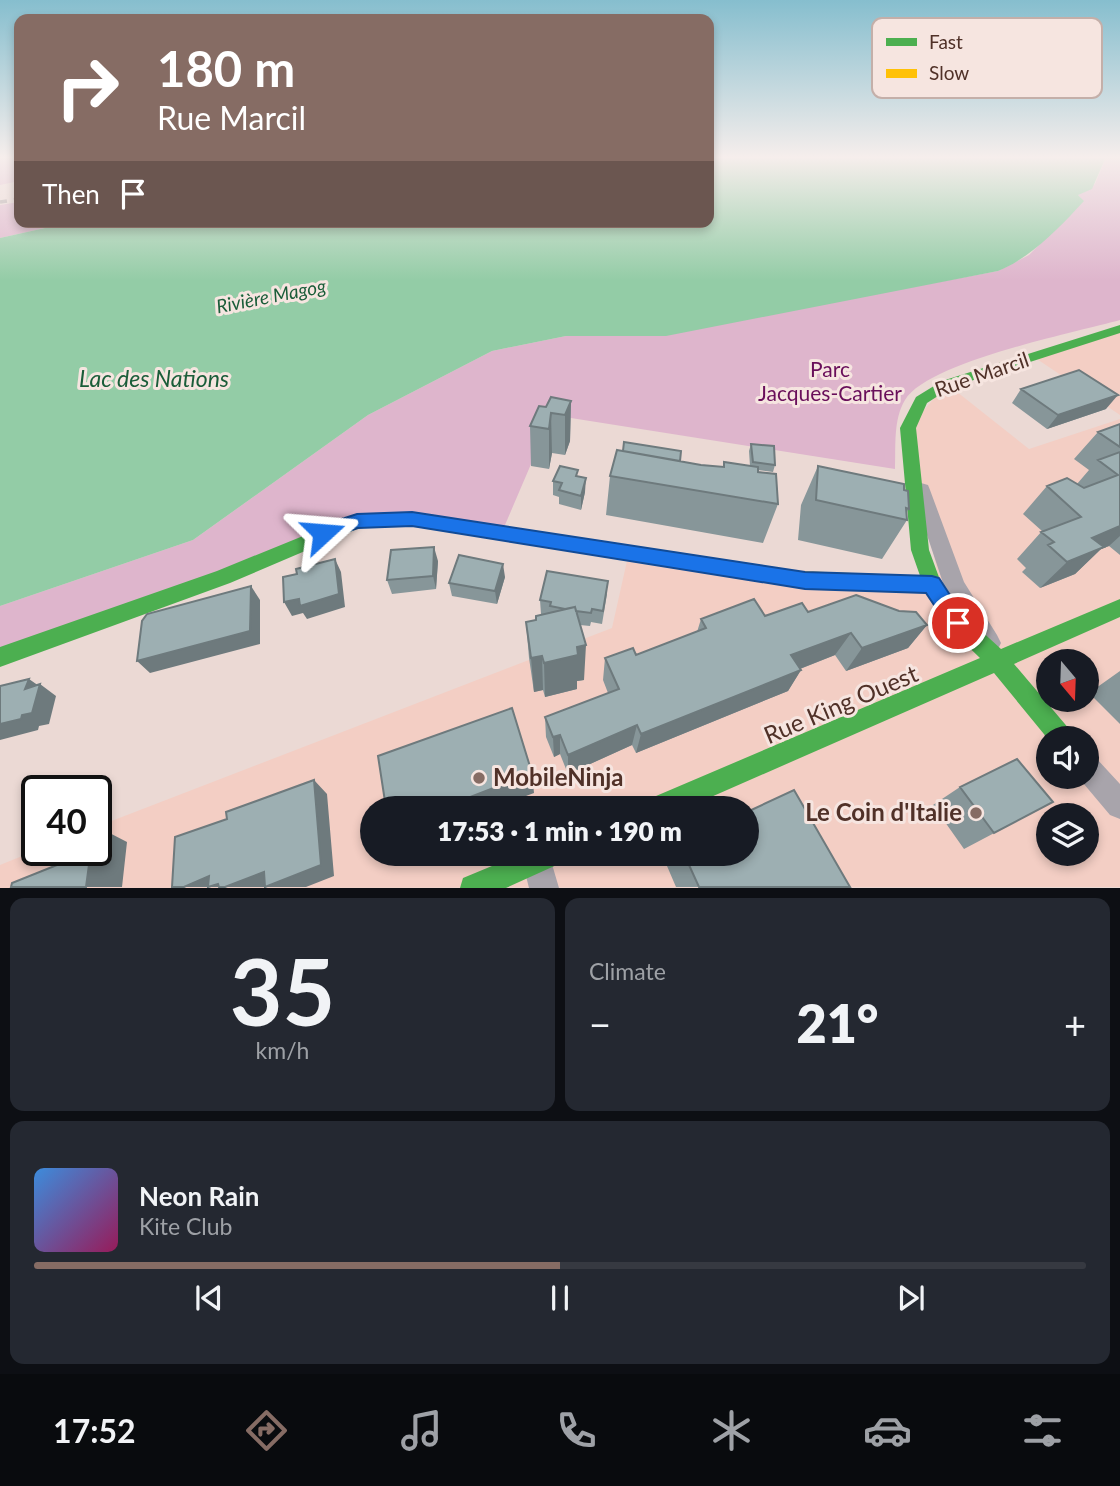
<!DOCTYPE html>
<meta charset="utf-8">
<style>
body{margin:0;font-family:Lato,sans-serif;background:#242831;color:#f1f3f6;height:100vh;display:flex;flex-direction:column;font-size:26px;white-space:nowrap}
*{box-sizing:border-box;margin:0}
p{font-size:23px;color:#9ea1a6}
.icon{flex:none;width:38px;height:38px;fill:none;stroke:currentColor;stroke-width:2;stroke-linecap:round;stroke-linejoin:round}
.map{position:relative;height:888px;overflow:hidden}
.side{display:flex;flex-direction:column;gap:10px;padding:10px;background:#0d0f14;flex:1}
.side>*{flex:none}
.guide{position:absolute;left:14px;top:14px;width:700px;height:214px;border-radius:14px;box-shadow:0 4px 10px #0003;background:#866c64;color:#fff;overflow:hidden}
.needle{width:46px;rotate:161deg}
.fabs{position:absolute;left:1036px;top:649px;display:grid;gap:14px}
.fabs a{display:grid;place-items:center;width:63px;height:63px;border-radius:50%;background:#171b24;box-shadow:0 4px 10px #0003;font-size:35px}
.speed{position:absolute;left:21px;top:775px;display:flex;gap:14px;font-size:35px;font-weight:700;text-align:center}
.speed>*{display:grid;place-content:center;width:91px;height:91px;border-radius:50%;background:#171b24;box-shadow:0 4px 10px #0003;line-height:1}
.speed .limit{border:4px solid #111;border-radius:10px;background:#fff;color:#111}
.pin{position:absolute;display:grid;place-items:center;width:60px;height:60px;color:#fff;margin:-30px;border:4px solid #fff;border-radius:50%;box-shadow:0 2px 7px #0007}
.me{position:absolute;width:77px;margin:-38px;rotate:71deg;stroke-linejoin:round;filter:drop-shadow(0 0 5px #0008)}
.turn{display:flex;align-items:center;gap:24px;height:147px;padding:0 28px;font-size:32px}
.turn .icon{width:91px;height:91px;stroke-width:2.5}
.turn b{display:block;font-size:49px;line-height:60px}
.then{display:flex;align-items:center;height:66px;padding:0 28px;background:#0003;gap:14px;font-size:26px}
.big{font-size:52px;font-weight:800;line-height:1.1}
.side .tile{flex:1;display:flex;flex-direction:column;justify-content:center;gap:10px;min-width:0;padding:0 24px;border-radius:14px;background:#242831}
.side .dial{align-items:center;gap:0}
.dial b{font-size:91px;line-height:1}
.song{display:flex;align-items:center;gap:21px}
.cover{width:84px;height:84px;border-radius:10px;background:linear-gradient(135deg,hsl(210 70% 55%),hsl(330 70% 35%))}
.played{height:7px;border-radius:4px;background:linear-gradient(90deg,#866c64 50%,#363941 50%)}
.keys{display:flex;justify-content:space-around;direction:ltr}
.heat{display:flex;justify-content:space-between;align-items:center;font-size:38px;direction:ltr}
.side .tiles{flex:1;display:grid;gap:10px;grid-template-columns:1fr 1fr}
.tile:last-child{grid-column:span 2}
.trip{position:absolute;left:360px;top:796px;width:399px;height:70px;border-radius:35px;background:#171b24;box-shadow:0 4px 10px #0003;font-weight:800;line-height:70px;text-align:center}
.tab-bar{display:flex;height:112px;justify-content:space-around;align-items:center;background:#090b0e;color:#9ea1a6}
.tab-bar .icon{width:49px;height:49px}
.tab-bar .current{color:#866c64}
.tab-bar b{font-size:32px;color:#f1f3f6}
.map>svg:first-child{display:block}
.built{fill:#f3cec4;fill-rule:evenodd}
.green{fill:#deb5cc}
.water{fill:#93cca6}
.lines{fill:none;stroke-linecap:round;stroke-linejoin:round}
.street{fill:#a8a4ab;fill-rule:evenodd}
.fast{fill:#4caf50;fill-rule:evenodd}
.slow{fill:#ffc107;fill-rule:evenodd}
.rail{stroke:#aaa1a2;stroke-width:3.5;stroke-dasharray:7 7;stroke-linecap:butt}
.wall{fill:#879699}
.shaded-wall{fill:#6e7a7d}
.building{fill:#9dafb2;stroke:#6e7a7d;stroke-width:2}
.route{fill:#1a73e8;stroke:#114b97;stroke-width:2}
.poi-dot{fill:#866c64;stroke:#f6e5e0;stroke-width:2.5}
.labels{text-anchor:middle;stroke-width:6;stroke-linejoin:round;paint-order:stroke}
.far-water-label{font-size:19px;font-style:italic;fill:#1a5d39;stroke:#f6e5e0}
.park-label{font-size:21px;fill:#690e5a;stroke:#f6e5e0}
.street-label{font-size:21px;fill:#503128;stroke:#f6e5e0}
.water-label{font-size:23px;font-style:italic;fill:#1a5d39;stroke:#f6e5e0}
.near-street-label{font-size:24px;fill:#503128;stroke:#f6e5e0}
.near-poi-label{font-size:24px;font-weight:bold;fill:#503128;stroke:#f6e5e0;text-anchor:start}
.key{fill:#f6e5e0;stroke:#c4afa9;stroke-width:2}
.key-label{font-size:19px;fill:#503128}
</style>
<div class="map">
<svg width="1120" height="888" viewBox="0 0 1120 888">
<rect width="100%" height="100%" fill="#ebd9d4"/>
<!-- built -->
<path class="built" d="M 1120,329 L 1120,415 L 1034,357 Z
M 947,384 L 1029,449 L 1120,419 L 1120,887 L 0,888 L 0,865 L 37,850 L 96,850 L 96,827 L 612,628 L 629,552 L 940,585 L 908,428 ZM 1048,662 L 1087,662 L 1087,700 L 1048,700 ZM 1048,738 L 1087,738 L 1087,777 L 1048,777 ZM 373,808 L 747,808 L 747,854 L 373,854 ZM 1048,816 L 1087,816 L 1087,854 L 1048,854 Z"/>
<!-- green -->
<path class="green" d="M 19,157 L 19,181 L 0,185 L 0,159 Z
M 1106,157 L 1120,157 L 1120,320 C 1073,333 928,362 905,400 C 893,420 896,446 895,469 L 552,415 L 502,532 L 380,519 L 0,657 L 0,606 L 193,540 L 368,415 L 492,351 L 566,336 L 649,336 L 998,271 L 1029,255 L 1083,201 L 1078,195 L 1095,184 Z
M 19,202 L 19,222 L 72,222 L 0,238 L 0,205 Z"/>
<!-- water -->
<path class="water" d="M 709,157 L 1106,157 L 1092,189 L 1078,195 L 1084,201 C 1059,228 1032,257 998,271 L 666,336 L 566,336 L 492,351 L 368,415 L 193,540 L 0,606 L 0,238 L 72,222 L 709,222 Z"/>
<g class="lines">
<!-- street -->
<path class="street" d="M 921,483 L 928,485 L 930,490 L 964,582 L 997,635 L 1001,643 L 997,651 L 989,654 L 981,651 L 944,586 L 912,490 L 914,485 Z
M 1087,754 L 1096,758 L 1120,784 L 1120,819 L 1110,815 L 1078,777 L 1087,777 Z
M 525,854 L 549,854 L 559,888 L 529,888 L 522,860 Z"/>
<!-- fast -->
<path class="fast" d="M 1120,325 L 1120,333 L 952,387 L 927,403 L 916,428 L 929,550 L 940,580 L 965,616 L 1001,649 L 1120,599 L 1120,617 L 1014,664 L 1070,730 L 1073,738 L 1048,739 L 994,673 L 686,808 L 646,808 L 649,799 L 980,658 L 951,630 L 925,590 L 911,550 L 900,428 L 916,397 L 942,381 Z
M 412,512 L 798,571 L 805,573 L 808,579 L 805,585 L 798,587 L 412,526 L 359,528 L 230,583 L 0,667 L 0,647 L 217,571 L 357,514 Z
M 521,854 L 565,854 L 561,863 L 506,888 L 460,888 L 463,878 Z"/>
<!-- slow -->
<path class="slow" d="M 798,571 L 932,576 L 939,578 L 942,584 L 939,590 L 932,592 L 798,587 L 791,585 L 788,579 L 791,573 Z"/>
<!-- rail -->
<path class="rail" d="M 0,202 L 19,199"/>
</g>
<!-- wall -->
<path class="wall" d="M 1021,389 L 1106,409 L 1047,429 L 1012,403 Z
M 571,401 L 570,441 L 565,455 L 552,453 L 549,469 L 531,466 L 530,426 L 546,407 Z
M 1120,424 L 1120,555 L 1109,546 L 1101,549 L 1075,574 L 1040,588 L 1022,572 L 1026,568 L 1017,559 L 1042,531 L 1023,514 L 1047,486 L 1077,484 L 1089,470 L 1074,459 L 1098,432 Z
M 751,444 L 775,465 L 773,472 L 758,470 L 778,504 L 763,543 L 606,515 L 610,476 L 680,461 L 701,465 L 723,467 L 724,462 L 750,466 L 749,451 Z
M 818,466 L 904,490 L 909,509 L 906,513 L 907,520 L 882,559 L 798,540 L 801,505 Z
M 578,476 L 585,492 L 581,510 L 559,504 L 559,497 L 553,495 L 553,481 Z
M 438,561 L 436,589 L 392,594 L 387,580 Z
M 505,577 L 497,604 L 452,596 L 449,583 Z
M 607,594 L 602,624 L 591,622 L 590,626 L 580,625 L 584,680 L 577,681 L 577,689 L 545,697 L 543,690 L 534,692 L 529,658 L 526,622 L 536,620 L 544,614 L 541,614 L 540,600 Z
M 808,612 L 927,625 L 908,648 L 846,671 L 835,655 L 800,669 L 801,670 L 788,691 L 636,753 L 632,745 L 568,774 L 560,754 L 554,757 L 546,737 L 545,717 L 608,693 L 603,680 L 605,658 L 636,655 L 697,632 L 701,619 Z
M 1120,671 L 1120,724 L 1089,693 Z
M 960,787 L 1053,802 L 964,849 L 933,805 Z
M 674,854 L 747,854 L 850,887 L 676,887 L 667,866 Z"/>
<!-- shaded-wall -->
<path class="shaded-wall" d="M 1118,395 L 1106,409 L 1047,429 L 1058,415 Z
M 571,401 L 570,441 L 565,455 L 565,415 Z
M 551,413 L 552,453 L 549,469 L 549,429 Z
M 586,478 L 585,492 L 581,510 L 581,496 Z
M 1120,526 L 1120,536 L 1109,546 L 1101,549 L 1075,574 L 1040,588 L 1092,538 Z
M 434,547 L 438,561 L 436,589 L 433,576 Z
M 335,559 L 341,572 L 345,607 L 307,619 L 303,613 L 292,616 L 284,602 Z
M 503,564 L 505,577 L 497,604 L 495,591 Z
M 251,586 L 260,600 L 260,644 L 150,673 L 137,661 Z
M 927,625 L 908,648 L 846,671 L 862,648 Z
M 851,633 L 835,655 L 779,677 L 791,655 Z
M 586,645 L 584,680 L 577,681 L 577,689 L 545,697 L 544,663 L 577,647 Z
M 542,656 L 543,690 L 534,692 L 531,658 Z
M 801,670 L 788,691 L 636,753 L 641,734 Z
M 29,679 L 39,686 L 40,684 L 56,696 L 49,724 L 39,726 L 38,730 L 0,740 L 0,724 L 25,689 Z
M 637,725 L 632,745 L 568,774 L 568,755 Z
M 560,735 L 560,754 L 554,757 L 553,737 Z
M 532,773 L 534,793 L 494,808 L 442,808 Z
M 314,780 L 327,794 L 334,876 L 306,887 L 184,887 Z
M 96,826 L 127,842 L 122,887 L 86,887 L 91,850 L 96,850 Z"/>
<!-- building -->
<path class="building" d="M 1079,370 L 1118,395 L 1058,415 L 1021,389 Z
M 551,397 L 571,401 L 565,415 L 551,413 L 549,429 L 530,426 L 539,406 L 546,407 Z
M 1120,424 L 1120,447 L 1098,432 Z
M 624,442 L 681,451 L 680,461 L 623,451 Z
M 751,444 L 774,446 L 775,465 L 753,462 Z
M 617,450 L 701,465 L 724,467 L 724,462 L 758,467 L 758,472 L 776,474 L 778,504 L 610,476 Z
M 1120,452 L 1120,526 L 1092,538 L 1104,547 L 1067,562 L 1048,545 L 1054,542 L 1041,532 L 1081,517 L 1047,486 L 1067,478 L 1084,488 L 1118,475 L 1098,460 Z
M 560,466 L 578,470 L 576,476 L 586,478 L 581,496 L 559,490 L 562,483 L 553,481 Z
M 818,466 L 904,484 L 904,490 L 908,491 L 909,509 L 906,508 L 907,520 L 816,500 Z
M 434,547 L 433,576 L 387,580 L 391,550 Z
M 459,555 L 503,564 L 495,591 L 449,583 Z
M 335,559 L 339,594 L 300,606 L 299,599 L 284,602 L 283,577 L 297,574 L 296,569 Z
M 547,571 L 608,581 L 603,611 L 592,609 L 591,613 L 576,611 L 575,607 L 565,609 L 550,606 L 551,602 L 540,600 Z
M 251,586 L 250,631 L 137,661 L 142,621 L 147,614 Z
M 856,595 L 899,611 L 916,612 L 927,625 L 862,648 L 851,633 L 791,655 L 801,670 L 641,734 L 637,725 L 568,755 L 560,735 L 553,737 L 545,717 L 619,689 L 605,658 L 633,648 L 636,655 L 706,628 L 701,619 L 754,599 L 765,616 L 802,603 L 808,612 Z
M 575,607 L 586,645 L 577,647 L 578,655 L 544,663 L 542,656 L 531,658 L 526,622 L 536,620 L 536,616 Z
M 29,679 L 25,689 L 40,684 L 32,713 L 22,715 L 21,719 L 0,724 L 0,686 Z
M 512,708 L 532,773 L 442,808 L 386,808 L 378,756 Z
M 1017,759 L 1053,802 L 994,833 L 960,787 Z
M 314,780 L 321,865 L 265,887 L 264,872 L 225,887 L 219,887 L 218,884 L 208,887 L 209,876 L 184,887 L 172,887 L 175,837 L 227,819 L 226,812 Z
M 794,790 L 850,887 L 699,887 L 684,854 L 747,854 L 747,812 Z
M 69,850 L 91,850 L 86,887 L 11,887 L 12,883 L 67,861 Z"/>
<!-- sky -->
<linearGradient id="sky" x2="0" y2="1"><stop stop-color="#86bece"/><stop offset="0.56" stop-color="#f6eeec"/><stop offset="1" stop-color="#f6eeec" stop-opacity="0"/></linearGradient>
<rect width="1120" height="281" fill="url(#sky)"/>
<!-- route -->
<path class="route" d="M 412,512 L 805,572 L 932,576 L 939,578 L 968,623 L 965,629 L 958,632 L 950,629 L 926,593 L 805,589 L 412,526 L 358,528 L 323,540 L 314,533 L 317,527 L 357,514 Z"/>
<!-- markers -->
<g class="poi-dot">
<circle cx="479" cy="778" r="7"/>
<circle cx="976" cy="813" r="7"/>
</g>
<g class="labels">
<!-- far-water labels -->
<g class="far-water-label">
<text transform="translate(271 296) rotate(-11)" y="7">Rivière Magog</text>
</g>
<!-- park labels -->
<g class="park-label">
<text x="830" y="377">Parc<tspan x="830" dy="24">Jacques-Cartier</tspan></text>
</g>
<!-- street labels -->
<g class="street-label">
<text transform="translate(982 375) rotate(-19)" y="7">Rue Marcil</text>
</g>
<!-- water labels -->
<g class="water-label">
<text x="154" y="387">Lac des Nations</text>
</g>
<!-- near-street labels -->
<g class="near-street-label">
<text transform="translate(841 705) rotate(-23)" y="8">Rue King Ouest</text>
</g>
<!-- near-poi labels -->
<g class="near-poi-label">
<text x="493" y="786">MobileNinja</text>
<text x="962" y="821" text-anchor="end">Le Coin d'Italie</text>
</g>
</g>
<!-- legend -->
<rect x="872" y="18" width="230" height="80" rx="10" class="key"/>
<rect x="886" y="38" width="31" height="8" fill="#4caf50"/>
<rect x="886" y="69" width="31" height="9" fill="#ffc107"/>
<g class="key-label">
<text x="929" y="49">Fast</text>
<text x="929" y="80">Slow</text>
</g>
</svg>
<div class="fabs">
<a><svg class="needle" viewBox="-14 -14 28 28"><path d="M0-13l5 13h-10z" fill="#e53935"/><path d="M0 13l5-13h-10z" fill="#9ea1a6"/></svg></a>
<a><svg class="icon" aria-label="sound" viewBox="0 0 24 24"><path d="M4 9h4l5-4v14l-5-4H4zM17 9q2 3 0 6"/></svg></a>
<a><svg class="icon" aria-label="layers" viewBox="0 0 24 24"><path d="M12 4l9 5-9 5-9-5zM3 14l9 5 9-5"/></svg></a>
</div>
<div class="speed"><div class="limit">40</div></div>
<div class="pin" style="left:958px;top:623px;background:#d93025"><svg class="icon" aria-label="arrive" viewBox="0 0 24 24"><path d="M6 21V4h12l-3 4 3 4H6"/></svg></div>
<svg class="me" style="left:323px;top:533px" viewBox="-20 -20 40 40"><path d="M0-17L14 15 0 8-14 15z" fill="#1a73e8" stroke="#fff" stroke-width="4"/></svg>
<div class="trip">17:53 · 1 min · 190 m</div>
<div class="guide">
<div class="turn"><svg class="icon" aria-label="right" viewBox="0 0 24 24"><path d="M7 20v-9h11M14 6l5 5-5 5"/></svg><div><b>180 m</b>Rue Marcil</div></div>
<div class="then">Then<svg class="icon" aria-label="arrive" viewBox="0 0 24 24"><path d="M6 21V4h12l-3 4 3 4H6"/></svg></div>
</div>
</div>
<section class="side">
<div class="tiles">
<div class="tile dial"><b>35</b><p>km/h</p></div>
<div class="tile"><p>Climate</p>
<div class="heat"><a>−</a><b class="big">21°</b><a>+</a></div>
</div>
<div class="tile">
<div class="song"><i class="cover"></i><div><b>Neon Rain</b><p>Kite Club</p></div></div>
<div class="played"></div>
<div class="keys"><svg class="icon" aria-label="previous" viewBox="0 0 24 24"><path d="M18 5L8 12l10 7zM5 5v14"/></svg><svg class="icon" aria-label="pause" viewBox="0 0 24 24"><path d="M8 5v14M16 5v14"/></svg><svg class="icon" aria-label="next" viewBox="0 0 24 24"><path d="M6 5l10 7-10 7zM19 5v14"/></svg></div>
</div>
</div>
</section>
<nav class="tab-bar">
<b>17:52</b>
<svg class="icon current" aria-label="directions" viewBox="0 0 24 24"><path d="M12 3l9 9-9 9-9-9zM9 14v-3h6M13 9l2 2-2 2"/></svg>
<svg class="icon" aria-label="music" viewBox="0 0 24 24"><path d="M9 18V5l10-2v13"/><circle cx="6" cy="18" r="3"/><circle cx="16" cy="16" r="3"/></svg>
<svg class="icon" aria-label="phone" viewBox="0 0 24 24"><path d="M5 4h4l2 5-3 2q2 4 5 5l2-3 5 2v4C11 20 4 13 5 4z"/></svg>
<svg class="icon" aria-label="climate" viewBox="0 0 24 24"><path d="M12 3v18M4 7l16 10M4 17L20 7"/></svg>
<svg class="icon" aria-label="car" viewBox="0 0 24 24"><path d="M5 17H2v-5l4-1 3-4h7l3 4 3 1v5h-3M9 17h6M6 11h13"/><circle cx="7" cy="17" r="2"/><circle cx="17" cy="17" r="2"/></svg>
<svg class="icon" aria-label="filters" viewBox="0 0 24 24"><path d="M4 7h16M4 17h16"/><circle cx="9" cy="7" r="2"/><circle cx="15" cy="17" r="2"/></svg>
</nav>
